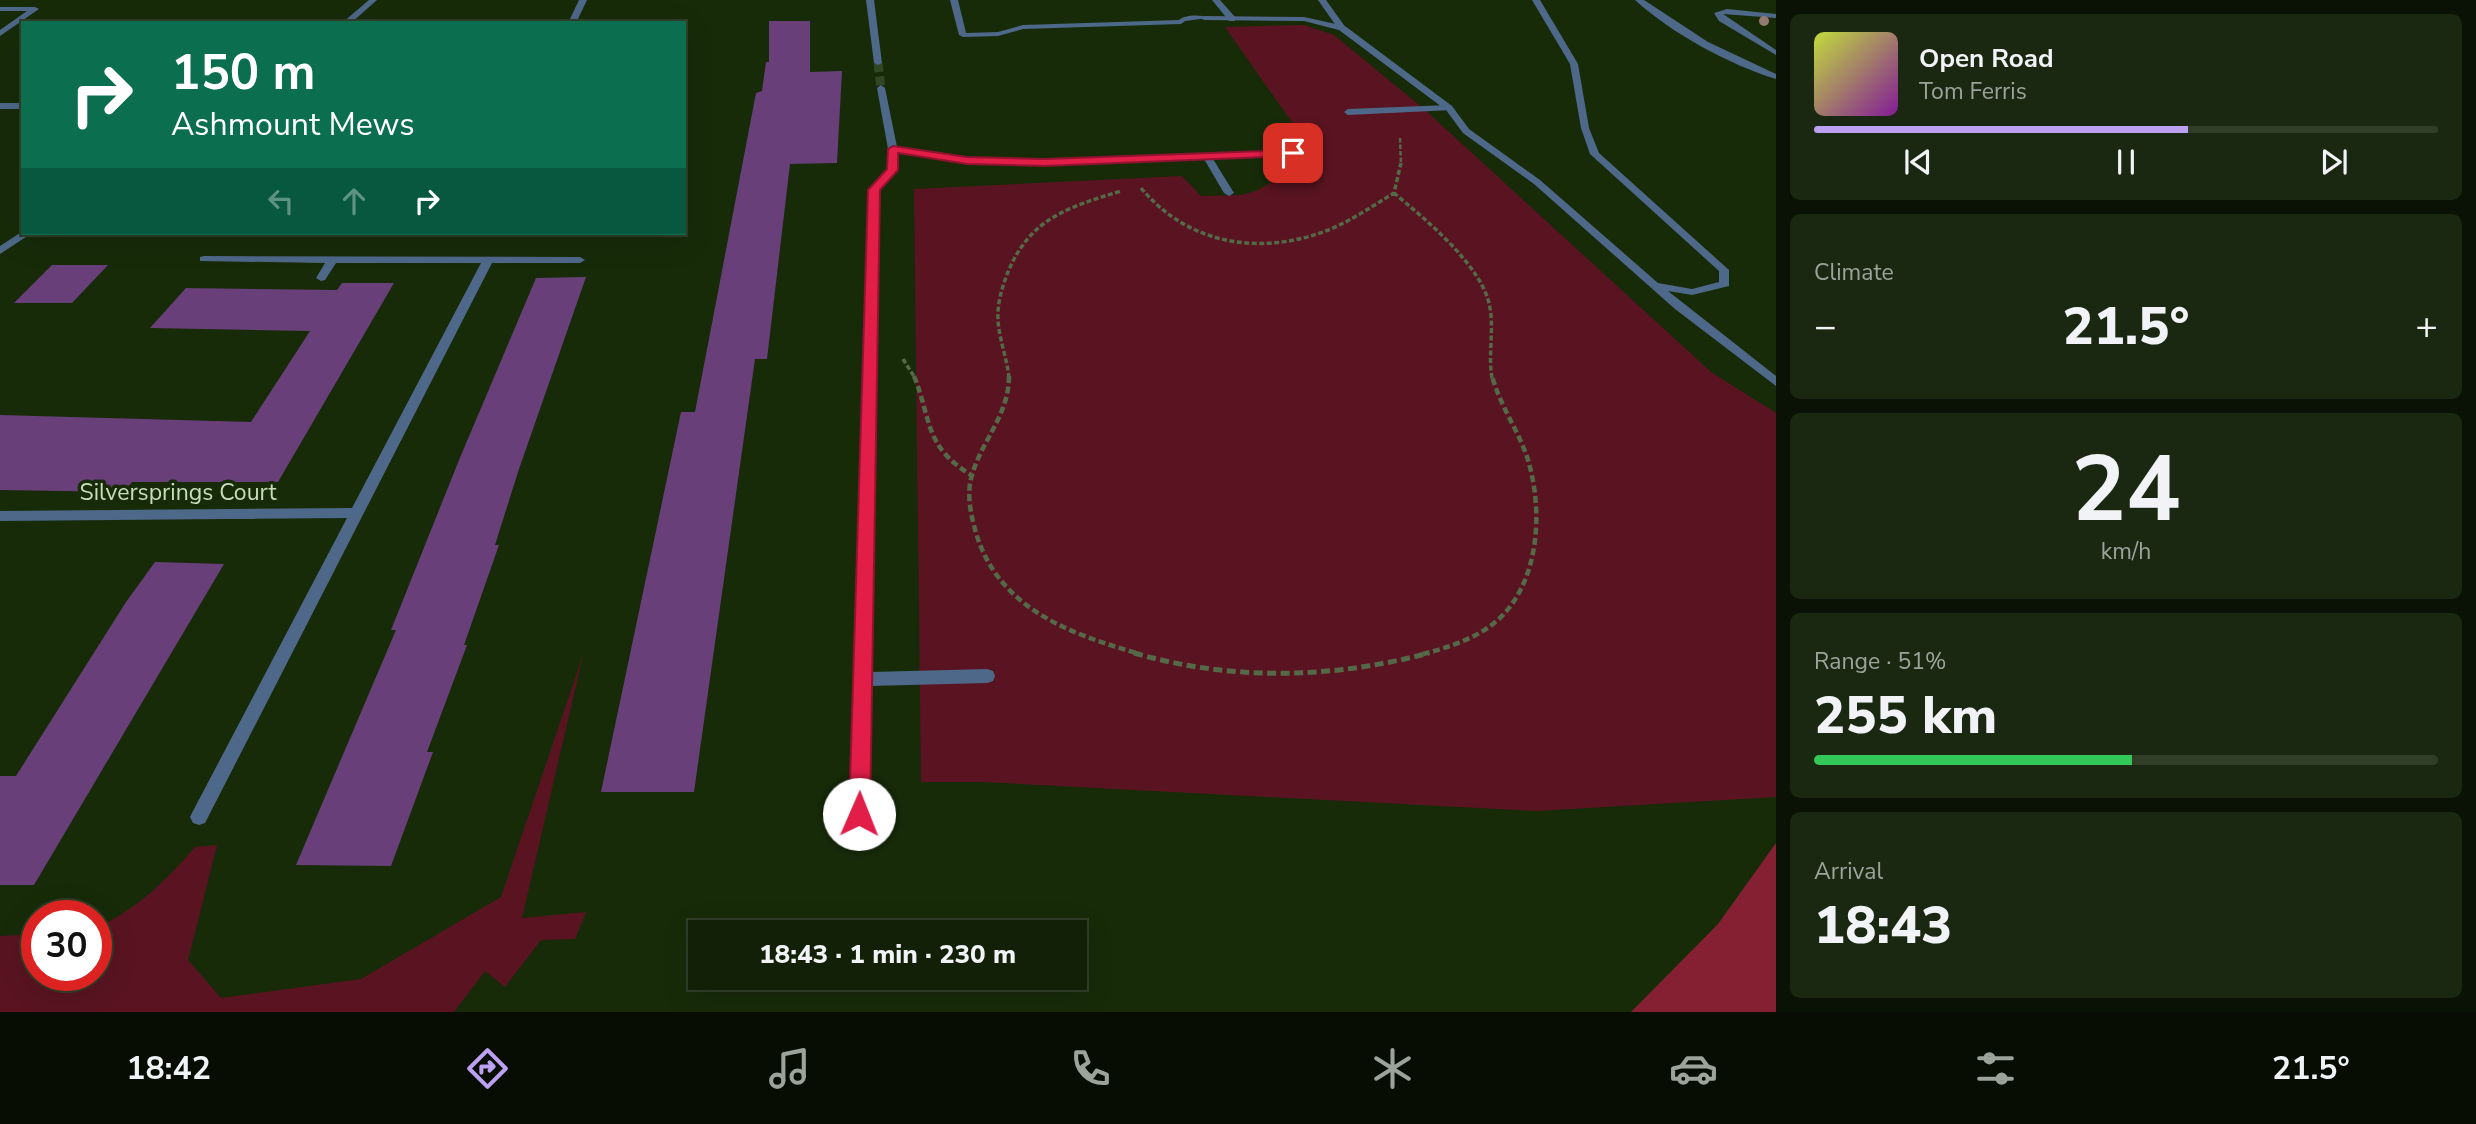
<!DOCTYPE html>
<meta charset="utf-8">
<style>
body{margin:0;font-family:"Nunito Sans",sans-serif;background:#1a2811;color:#f1f3f6;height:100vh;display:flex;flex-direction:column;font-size:26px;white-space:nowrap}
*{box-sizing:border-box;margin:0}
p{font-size:23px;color:#9ca39b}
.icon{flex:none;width:38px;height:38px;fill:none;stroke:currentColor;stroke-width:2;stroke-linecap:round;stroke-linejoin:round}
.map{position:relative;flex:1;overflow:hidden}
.drawer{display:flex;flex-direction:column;gap:14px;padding:14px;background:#091204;width:700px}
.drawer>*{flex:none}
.top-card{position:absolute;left:21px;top:21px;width:665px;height:214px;border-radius:0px;box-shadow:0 7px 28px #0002,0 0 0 2px #303e28;background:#0b6e4f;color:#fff;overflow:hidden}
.speed{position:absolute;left:21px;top:900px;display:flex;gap:14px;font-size:35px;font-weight:700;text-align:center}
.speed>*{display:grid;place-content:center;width:91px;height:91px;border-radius:50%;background:#112007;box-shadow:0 7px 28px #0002,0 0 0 2px #303e28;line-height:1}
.speed .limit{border:10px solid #d22;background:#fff;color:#111}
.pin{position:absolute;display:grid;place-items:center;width:60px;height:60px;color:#fff;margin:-30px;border-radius:14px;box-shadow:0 4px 10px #0006}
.me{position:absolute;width:77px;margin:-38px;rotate:1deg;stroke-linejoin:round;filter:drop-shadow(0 0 5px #0008)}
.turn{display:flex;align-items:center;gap:24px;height:147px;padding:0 35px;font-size:32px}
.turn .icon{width:91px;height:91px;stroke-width:2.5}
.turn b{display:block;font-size:49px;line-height:60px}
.lanes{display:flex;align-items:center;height:66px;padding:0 35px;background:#0003;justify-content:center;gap:35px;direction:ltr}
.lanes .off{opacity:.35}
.big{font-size:52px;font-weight:800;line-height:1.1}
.drawer .card{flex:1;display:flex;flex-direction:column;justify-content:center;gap:10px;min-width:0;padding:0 24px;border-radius:10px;background:#1a2811}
.drawer .dial{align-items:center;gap:0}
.dial b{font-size:91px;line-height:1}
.song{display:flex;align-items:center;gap:21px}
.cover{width:84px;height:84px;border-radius:10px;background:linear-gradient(135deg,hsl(70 70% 55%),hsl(290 70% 35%))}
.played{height:7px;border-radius:4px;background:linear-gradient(90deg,#bca0f2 60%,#303e28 60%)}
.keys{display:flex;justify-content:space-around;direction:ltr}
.heat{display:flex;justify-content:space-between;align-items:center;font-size:38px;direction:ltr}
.charge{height:10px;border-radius:5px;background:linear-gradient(90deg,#34c759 51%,#303e28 0)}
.trip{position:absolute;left:688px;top:920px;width:399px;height:70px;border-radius:0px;background:#112007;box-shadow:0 7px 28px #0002,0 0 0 2px #303e28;font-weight:800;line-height:70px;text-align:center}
.tab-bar{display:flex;height:112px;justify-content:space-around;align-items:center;background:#070d03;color:#9ca39b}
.tab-bar .icon{width:49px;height:49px}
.tab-bar .on{color:#bca0f2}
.tab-bar b{font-size:32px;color:#f1f3f6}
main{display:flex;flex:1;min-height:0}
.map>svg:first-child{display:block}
.green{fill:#5a1421}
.forest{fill:#851f32}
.building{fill:#683f79}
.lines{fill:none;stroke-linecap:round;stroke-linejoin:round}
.street-tunnel{stroke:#314624;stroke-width:9;stroke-dasharray:9 4.5;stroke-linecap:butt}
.path-far3{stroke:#546947;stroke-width:2.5;stroke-dasharray:4.5 2;stroke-linecap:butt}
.path-far2{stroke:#546947;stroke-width:3.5;stroke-dasharray:5 2.5;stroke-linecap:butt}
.path-far1{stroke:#546947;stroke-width:4.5;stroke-dasharray:7 3.5;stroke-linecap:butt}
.path{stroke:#546947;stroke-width:5;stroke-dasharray:9 4.5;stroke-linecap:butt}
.lane{fill:#4e6889;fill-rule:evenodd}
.street{fill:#4e6889;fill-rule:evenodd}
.tree{fill:#927b6e}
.route{fill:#e11d48;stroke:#92132f;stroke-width:2}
.labels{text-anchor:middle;stroke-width:7;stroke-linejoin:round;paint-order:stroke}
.street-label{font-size:23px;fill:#c7ddbb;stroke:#172b09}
</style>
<main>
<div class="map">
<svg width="1776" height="1012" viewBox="0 0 1776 1012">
<rect width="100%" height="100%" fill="#172b09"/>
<!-- green -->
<path class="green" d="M 1304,25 L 1334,35 L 1424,109 L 1711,372 L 1776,413 L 1776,797 L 1536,811 L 983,782 L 921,782 L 914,189 L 1182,176 L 1201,196 L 1242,195 L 1258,190 L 1297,167 L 1303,138 L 1225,27 Z
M 583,655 L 522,918 L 586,912 L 575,939 L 541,940 L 505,987 L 485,971 L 454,1012 L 0,1012 L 0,936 L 37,934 L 37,975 L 96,975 L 96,928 C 137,909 166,881 195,847 L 217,845 L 188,960 L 221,998 L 361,979 L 501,897 Z"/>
<!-- forest -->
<path class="forest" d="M 1776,843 L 1776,1012 L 1631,1012 L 1718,924 Z"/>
<!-- building -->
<path class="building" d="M 769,21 L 810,21 L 810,72 L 842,71 L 837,163 L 790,164 L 767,359 L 755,359 L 694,792 L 601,792 L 681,412 L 695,412 L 756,93 L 762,91 L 766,62 L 769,62 Z
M 52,265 L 108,265 L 72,303 L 14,303 Z
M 586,277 L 519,469 L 495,545 L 499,545 L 464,645 L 467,645 L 427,752 L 433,752 L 391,866 L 296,865 L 396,630 L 391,630 L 459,460 L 536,278 Z
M 342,283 L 394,283 L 278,482 L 132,482 L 125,492 L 0,490 L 0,415 L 251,422 L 310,331 L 150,328 L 186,288 L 337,290 Z
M 155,562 L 224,564 L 34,885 L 0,885 L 0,776 L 16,776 L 126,602 Z"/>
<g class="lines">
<!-- street-tunnel -->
<path class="street-tunnel" d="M 878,63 L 881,88"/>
<!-- path-far3 -->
<path class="path-far3" d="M 1400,138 L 1401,165"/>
<!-- path-far2 -->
<path class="path-far2" d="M 1141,188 C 1187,243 1256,256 1323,232 C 1348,223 1371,207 1394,193 L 1401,163
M 1394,193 C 1424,218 1484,267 1490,308 C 1494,331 1488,355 1492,378
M 903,359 L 915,378
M 1009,378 C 1007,358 999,339 998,320 C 997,304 1002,287 1008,272 C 1030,218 1069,207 1121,191"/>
<!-- path-far1 -->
<path class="path-far1" d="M 914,376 C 932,421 924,446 971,475
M 1009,376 C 1009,415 982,440 972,475 C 966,494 971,515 976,533 C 999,609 1070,634 1140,654
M 1423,654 C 1450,647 1480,637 1500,618 C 1540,579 1543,510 1528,460 C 1519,431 1500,406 1492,376"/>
<!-- path -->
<path class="path" d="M 1134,653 C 1232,681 1331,679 1429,653"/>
<!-- lane -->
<path class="lane" d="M 950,0 L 958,0 L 966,33 L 998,32 L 1023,25 L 1179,20 C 1184,15 1201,14 1208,18 L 1185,21 L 1181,24 L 1023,29 L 998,36 L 963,37 L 959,35 Z
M 1212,0 L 1220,0 L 1235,17 L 1235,21 L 1229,21 Z
M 1318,0 L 1326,0 L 1346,28 L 1345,30 L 1339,30 Z
M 1635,0 L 1644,0 L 1708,42 L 1776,74 L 1776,79 C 1730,65 1671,33 1635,0 Z
M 1727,9 L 1776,14 L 1776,18 L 1723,14 L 1776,50 L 1776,55 L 1719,21 L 1714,13 Z
M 1449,105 L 1452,106 L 1452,110 L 1348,115 L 1344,112 L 1348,109 Z"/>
<!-- street -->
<path class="street" d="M 369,0 L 377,0 L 351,23 L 342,23 Z
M 579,0 L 587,0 L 576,23 L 568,23 Z
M 866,0 L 874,0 L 882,63 L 878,65 L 874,63 Z
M 1532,0 L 1540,0 L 1578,64 L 1589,128 L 1599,153 L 1729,270 L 1729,286 L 1692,295 L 1668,291 L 1776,376 L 1776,386 L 1675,309 L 1534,184 L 1463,133 L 1446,110 L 1339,30 L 1304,21 L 1204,20 L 1200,18 L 1204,16 L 1304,17 L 1345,26 L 1452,106 L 1469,129 L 1540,180 L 1658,283 L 1692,289 L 1719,282 L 1719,271 L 1590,154 L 1581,128 L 1570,64 Z
M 0,7 L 35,7 L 39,9 L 0,36 L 0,30 L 27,11 L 0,11 Z
M 881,85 L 885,88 L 897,147 L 967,158 L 1044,160 L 1293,150 L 1298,153 L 1293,156 L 1213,159 L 1234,193 L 1229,196 L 1224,193 L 1204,159 L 1044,166 L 967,164 L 898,153 L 898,170 L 879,191 L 871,672 L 987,669 L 993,671 L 995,676 L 993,681 L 987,683 L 870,686 L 868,814 L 865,820 L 859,822 L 853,820 L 850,814 L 869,190 L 888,169 L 888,149 L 877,88 Z
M 0,103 L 23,103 L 23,109 L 0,109 Z
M 23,231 L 32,233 L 0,254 L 0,246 Z
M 204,256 L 580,257 L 585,260 L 580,263 L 492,263 L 205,823 L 199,825 L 193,823 L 190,817 L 193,811 L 347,518 L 0,521 L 0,511 L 352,508 L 481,263 L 336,263 L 325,280 L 321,281 L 316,278 L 325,263 L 200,261 L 200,257 Z"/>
</g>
<!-- trees -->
<circle class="tree" cx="1764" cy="21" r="5"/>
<!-- route -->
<path class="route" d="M 893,146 L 967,157 L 1044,159 L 1293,150 L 1298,153 L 1293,156 L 1044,166 L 967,164 L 898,153 L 898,170 L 880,190 L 870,814 L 867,821 L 859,824 L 852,821 L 849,814 L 868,190 L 887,169 L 888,149 Z"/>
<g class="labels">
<!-- street labels -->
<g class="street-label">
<text x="178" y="500">Silversprings Court</text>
</g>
</g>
</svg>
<div class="speed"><div class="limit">30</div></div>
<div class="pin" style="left:1293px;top:153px;background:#d93025"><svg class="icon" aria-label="arrive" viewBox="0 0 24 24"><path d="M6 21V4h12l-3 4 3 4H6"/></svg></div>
<svg class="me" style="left:859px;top:814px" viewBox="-20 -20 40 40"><circle r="19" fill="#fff"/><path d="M0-13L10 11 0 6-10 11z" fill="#e11d48"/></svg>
<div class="trip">18:43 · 1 min · 230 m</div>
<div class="top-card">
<div class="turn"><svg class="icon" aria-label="right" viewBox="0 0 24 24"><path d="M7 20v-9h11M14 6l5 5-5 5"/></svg><div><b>150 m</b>Ashmount Mews</div></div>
<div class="lanes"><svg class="icon off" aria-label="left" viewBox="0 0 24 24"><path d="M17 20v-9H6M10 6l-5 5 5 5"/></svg><svg class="icon off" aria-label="ahead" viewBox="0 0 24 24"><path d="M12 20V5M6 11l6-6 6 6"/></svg><svg class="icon" aria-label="right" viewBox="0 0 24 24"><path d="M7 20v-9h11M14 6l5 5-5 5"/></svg></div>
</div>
</div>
<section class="drawer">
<div class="card">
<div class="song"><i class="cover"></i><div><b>Open Road</b><p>Tom Ferris</p></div></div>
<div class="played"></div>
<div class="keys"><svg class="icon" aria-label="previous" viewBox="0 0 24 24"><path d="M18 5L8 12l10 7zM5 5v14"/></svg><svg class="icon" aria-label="pause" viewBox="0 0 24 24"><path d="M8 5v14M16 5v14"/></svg><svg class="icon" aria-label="next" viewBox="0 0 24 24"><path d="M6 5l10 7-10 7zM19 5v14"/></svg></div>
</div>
<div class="card"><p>Climate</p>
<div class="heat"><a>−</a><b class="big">21.5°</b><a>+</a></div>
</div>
<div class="card dial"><b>24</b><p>km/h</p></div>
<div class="card"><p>Range · 51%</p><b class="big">255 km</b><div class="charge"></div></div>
<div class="card"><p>Arrival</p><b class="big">18:43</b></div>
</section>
</main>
<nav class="tab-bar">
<b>18:42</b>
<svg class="icon on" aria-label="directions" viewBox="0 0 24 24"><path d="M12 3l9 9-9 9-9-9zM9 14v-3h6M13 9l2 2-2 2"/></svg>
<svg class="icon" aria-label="music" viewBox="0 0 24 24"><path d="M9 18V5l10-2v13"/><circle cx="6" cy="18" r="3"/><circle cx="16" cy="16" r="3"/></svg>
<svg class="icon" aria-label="phone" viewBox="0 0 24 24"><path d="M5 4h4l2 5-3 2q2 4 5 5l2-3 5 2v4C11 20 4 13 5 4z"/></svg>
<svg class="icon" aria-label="climate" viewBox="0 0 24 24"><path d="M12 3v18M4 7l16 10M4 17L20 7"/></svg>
<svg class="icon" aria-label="car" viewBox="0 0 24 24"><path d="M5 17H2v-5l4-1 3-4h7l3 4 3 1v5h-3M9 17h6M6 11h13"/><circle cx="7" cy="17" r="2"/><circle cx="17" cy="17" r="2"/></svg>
<svg class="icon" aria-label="filters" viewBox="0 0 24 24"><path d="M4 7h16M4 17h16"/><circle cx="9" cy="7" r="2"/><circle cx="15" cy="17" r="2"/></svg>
<b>21.5°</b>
</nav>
